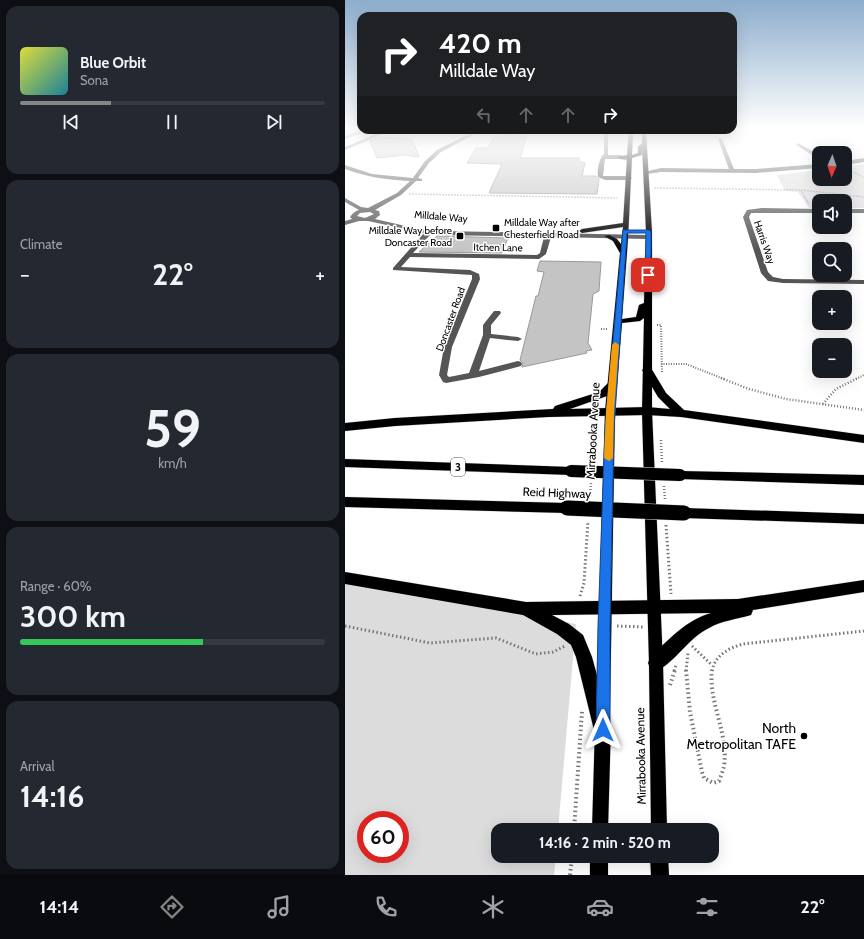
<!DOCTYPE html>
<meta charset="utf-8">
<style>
body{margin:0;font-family:Cabin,sans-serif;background:#242831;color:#f1f3f6;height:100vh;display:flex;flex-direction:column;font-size:15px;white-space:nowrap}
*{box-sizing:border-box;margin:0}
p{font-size:13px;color:#9ea1a6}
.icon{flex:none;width:22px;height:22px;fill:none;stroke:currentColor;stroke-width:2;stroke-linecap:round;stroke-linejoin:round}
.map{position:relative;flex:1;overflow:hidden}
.panel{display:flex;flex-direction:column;gap:6px;padding:6px;background:#0d0f14;width:345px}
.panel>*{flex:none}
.guide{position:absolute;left:12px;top:12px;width:380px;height:122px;border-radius:12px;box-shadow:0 4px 16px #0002;background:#202124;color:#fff;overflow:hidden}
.needle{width:26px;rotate:182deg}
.fabs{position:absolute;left:467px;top:146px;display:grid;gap:8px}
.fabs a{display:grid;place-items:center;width:40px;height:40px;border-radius:8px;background:#171b24;box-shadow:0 4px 16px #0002;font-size:20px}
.speed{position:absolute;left:12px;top:811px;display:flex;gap:8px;font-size:20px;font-weight:700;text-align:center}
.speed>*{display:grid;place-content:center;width:52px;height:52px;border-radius:50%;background:#171b24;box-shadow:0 4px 16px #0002;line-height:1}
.speed .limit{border:6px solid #d22;background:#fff;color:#111}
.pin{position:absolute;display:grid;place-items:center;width:34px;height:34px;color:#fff;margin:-17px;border-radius:8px;box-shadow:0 2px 6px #0006}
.me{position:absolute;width:44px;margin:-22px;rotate:0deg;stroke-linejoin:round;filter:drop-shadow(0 0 3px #0008)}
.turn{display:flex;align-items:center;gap:14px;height:84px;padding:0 16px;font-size:18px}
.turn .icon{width:52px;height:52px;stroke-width:2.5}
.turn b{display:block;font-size:28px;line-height:34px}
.lanes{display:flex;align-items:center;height:38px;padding:0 16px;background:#0003;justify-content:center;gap:20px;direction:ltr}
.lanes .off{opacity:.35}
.big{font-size:30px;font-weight:700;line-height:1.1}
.panel .widget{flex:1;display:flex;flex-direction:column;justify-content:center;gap:6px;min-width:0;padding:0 14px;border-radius:12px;background:#242831}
.panel .dial{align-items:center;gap:0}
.dial b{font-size:52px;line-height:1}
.song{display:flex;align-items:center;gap:12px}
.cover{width:48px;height:48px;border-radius:6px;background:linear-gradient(135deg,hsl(60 70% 55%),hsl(190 70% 35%))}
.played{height:4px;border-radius:2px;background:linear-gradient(90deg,#858687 30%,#363941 30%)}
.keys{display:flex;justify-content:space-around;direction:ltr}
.heat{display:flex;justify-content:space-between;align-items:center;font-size:22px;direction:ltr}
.charge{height:6px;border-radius:3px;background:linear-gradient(90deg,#34c759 60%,#363941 0)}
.trip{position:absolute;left:146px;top:823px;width:228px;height:40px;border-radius:12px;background:#171b24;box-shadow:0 4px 16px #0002;font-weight:700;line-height:40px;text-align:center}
.tab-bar{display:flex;height:64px;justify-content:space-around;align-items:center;background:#090b0e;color:#9ea1a6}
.tab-bar .icon{width:28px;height:28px}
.tab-bar .current{color:#858687}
.tab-bar b{font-size:18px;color:#f1f3f6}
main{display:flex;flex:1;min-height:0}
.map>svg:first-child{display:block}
.green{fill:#dcdcdc;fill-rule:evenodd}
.building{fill:#c4c4c4;stroke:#999}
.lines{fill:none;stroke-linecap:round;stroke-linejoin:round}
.major-casing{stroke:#dbdbdb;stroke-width:1}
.highway-casing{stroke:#dbdbdb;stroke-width:1}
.path-far4{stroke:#777;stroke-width:1.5;stroke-dasharray:0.5 1;stroke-linecap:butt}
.path-far3{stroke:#777;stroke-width:2;stroke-dasharray:1 1.5;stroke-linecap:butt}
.path-far2{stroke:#777;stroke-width:2.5;stroke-dasharray:1 2;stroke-linecap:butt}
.path-far1{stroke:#777;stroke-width:3;stroke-dasharray:1.5 2.5;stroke-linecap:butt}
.path{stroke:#777;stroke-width:4;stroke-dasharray:1.5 3;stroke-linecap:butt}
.minor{fill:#555;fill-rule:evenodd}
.major{fill:#000;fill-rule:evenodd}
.highway{fill:#000;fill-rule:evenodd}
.highway-bridge-far1-casing{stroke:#dbdbdb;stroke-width:13;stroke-linecap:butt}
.highway-bridge-casing{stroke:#dbdbdb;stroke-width:16;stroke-linecap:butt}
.highway-bridge-far1{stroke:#000;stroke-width:12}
.highway-bridge{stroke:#000;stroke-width:15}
.route{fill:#1a73e8;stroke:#114b97}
.slow{fill:#f59e0b}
.poi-dot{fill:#000;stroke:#fff;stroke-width:1.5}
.labels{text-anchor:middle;stroke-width:3;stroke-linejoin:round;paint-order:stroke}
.far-street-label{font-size:10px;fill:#000;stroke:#fff}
.far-poi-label{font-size:10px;fill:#000;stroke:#fff;text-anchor:start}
.shield{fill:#fff;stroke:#4c4c4c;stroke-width:1}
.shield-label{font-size:11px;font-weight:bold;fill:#000}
.street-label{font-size:12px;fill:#000;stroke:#fff}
.near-poi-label{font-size:14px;fill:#000;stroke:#fff;text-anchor:end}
</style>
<main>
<section class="panel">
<div class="widget">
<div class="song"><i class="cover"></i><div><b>Blue Orbit</b><p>Sona</p></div></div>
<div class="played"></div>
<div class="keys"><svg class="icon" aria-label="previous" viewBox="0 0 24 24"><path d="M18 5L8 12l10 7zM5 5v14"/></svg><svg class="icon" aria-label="pause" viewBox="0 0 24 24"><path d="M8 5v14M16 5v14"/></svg><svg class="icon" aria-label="next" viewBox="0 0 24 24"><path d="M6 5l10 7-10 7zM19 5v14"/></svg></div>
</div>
<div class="widget"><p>Climate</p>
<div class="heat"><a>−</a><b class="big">22°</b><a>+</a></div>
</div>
<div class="widget dial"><b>59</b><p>km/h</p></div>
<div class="widget"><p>Range · 60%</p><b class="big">300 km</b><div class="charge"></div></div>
<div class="widget"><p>Arrival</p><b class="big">14:16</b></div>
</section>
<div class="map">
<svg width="519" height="875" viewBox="0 0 519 875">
<rect width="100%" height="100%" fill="#fff"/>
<!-- green -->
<path class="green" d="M 519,164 L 519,208 L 500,208 L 500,201 L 474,201 L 474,208 L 464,208 L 453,192 L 440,191 L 432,175 L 474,170 L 474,179 L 500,179 L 500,167 Z
M 0,582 L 231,624 L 213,830 L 153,830 L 153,856 L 211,856 L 209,875 L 0,875 ZM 21,820 L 55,820 L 55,854 L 21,854 Z"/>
<!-- building -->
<path class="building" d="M 152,133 L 182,136 L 175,158 L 234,158 L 234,161 L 240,163 L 237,176 L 251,176 L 254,179 L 252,194 L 144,193 L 157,164 L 122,163 L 131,148 L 143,148 Z
M 35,137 L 67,139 L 74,157 L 60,155 L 32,158 L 25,141 Z
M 92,236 L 94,236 L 163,238 L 157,253 L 74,252 Z
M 195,261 L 256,262 L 254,291 L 248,294 L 243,343 L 247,350 L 241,351 L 242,353 L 177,367 L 178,363 L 175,360 L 191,296 L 193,296 L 199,272 L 192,271 Z"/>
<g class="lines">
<!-- major casing -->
<g class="major-casing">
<path id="major" d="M 284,130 L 288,130 L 287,155 L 293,153 L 293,147 L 297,143 L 297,130 L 301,130 L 307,232 L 307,411 L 318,663 L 322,830 L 306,830 L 304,663 L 297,411 L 299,318 L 295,321 L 277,323 L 270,411 L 265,710 L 263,715 L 258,717 L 253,715 L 251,710 L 260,411 L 275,253 L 268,241 L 259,236 L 264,235 L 272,239 L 276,244 L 278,227 L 237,233 L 234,231 L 237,229 L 278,223 L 282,158 L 275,159 L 272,157 L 282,155 ZM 297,147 L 301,232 L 299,303 L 294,305 L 291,317 L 277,319 L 283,239 L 287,158 L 297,155 Z
M 258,718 L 263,721 L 266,726 L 263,830 L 247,830 L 250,726 L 253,721 Z
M 245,856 L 263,856 L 263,875 L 245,875 Z
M 305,856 L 323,856 L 324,875 L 306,875 Z"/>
</g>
<!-- highway casing -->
<g class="highway-casing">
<path id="highway" d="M 302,367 L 306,368 L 321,393 L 339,410 L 519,435 L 519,443 L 336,417 L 302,415 L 203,417 L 50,426 L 0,431 L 0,423 L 50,418 L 208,409 L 210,406 L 254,392 L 263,383 L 267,382 L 272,385 L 262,396 L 225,409 L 302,407 L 325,409 L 313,397 L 297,370 Z
M 0,459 L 226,467 L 230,468 L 232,471 L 230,474 L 226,475 L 0,467 Z
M 335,471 L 519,475 L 519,485 L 335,479 L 330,478 L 329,475 L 330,472 Z
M 0,497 L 222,503 L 227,504 L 229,508 L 227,512 L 222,513 L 0,507 Z
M 339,508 L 519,514 L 519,524 L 339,518 L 334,517 L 332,513 L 334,509 Z
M 0,572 L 181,602 L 393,599 L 519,580 L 519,592 L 408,610 L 406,615 C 392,619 376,621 364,628 C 344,637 329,664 311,671 L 305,668 L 303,663 L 305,658 C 323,640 341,620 366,613 L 207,615 L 224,624 L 238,635 L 247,657 L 267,730 L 264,736 L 258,739 L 252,736 L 249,730 L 231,657 L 226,645 L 212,634 L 178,615 L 0,584 Z"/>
</g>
<!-- path-far4 -->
<path class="path-far4" d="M 505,170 L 519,178
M 309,188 L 456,190 L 519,197
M 456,191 L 464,204
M 64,194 L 272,198"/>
<!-- path-far3 -->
<path class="path-far3" d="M 312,325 L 316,325 L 317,373
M 256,329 L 263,329
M 316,364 L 341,364 L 379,379
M 511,379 L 519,375"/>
<!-- path-far2 -->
<path class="path-far2" d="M 376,378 L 404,389 L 441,399 L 519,410
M 478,404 L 491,389 L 513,378
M 316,440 L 317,463
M 247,460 L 249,422
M 319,486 L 320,500
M 245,496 L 246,483"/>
<!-- path-far1 -->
<path class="path-far1" d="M 321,525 L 326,594
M 235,596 L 239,583 L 243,521
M 0,626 L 85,643 L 151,638 L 191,654 L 208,652 L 220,646
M 272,626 L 299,627
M 347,646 L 367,665
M 329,671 L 331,665
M 341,671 L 343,653
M 367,671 C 370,655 384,648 398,644 L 519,631"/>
<!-- path -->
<path class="path" d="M 341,670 L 345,712 L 357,772 L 359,778 L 368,783 L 374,781 C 376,776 378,771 379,766 C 384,734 363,702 367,670
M 325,685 L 330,670
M 229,830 L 237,711
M 225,875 L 227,856"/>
<!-- minor -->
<path class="minor" d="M 16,130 L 25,130 L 38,134 L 0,150 L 0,147 L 31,134 L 20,132 L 0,139 L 0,136 Z
M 132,130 L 137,130 L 96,152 L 84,163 L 73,178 L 77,179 L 77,181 L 71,181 L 56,195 L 30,210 L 34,211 L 35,215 L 30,219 L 69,228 L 94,231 L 303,235 L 306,237 L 303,239 L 206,237 L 201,254 L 194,259 L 65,257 L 56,267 L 125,270 L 134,274 L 135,279 L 107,347 L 102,375 L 104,377 L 124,373 L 138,335 L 138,325 L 149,311 L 155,311 L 156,313 L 146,325 L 146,334 L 173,337 L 177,339 L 173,341 L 145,338 L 134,371 L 173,361 L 176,362 L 177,364 L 176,366 L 134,377 L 101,383 L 98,382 L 94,375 L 99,347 L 127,279 L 127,275 L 48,270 L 48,268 L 79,233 L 23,221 L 14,221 L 0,225 L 0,221 L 7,219 L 5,217 C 7,214 10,211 14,210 L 0,202 L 0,198 L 16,207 L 23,208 L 52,193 L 65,181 C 43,180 21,177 0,169 L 0,165 L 27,174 L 68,178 L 80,161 L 92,150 ZM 25,212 L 29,214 L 20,218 L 12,216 L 15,213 ZM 86,234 L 94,235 L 199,237 L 195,253 L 192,255 L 68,253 Z
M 138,130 L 259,132 L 259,130 L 263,130 L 263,155 L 275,155 L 287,159 L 284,161 L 275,159 L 260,159 L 258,176 L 284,176 L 287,178 L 284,180 L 260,180 L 253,177 C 252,171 254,158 259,154 L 259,134 L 162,133 Z
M 375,138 L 377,139 L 389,169 L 411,169 L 474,164 L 474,168 L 411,173 L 316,172 L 302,174 L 299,172 L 316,168 L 384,169 L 373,139 Z
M 453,143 L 474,155 L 474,159 L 451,145 Z
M 519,158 L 519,162 L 500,165 L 500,161 Z
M 417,208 L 474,209 L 474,213 L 406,213 L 404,217 L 423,272 L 428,277 L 438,279 L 519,280 L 519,284 L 438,283 L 423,281 L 416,273 L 398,217 L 402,210 Z
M 500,209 L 519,209 L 519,213 L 500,213 Z"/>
<!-- major -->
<use href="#major" class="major"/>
<!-- highway -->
<use href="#highway" class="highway"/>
<!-- highway-bridge-far1 casing -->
<g class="highway-bridge-far1-casing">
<path id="highway-bridge-far1" d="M 226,471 L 335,475
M 222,508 L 229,508"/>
</g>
<!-- highway-bridge casing -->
<g class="highway-bridge-casing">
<path id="highway-bridge" d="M 222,508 L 339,513"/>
</g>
<!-- highway-bridge-far1 -->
<use href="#highway-bridge-far1" class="highway-bridge-far1"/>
<!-- highway-bridge -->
<use href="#highway-bridge" class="highway-bridge"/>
</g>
<!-- sky -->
<linearGradient id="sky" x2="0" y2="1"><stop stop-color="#8cadcc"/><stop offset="0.51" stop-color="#fff"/><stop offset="1" stop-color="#fff" stop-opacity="0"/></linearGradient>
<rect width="519" height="251" fill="url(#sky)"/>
<!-- route -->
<path class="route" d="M 278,230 L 304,230 L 306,232 L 306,275 L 303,277 L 300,275 L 301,233 L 282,233 L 269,429 L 265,626 L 265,730 L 263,735 L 258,737 L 253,735 L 251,730 L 253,626 L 260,429 Z"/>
<!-- slow -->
<path class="slow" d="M 270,342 L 274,345 L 269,411 L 268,458 L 264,461 L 259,458 L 261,411 L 267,345 Z"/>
<!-- markers -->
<g class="poi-dot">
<rect x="147" y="224" width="8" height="8" rx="2"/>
<rect x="111" y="232" width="8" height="8" rx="2"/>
<circle cx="459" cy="736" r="4"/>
</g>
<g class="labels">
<!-- far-street labels -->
<g class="far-street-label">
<text transform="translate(96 216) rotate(5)" y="4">Milldale Way</text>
<text transform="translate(420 242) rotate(71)" y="4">Harris Way</text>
<text transform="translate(153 247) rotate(1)" y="4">Itchen Lane</text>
<text transform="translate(105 319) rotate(-70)" y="4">Doncaster Road</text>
</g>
<!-- far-poi labels -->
<g class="far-poi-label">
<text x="159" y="226">Milldale Way after<tspan x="159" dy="12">Chesterfield Road</tspan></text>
<text x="107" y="234" text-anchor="end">Milldale Way before<tspan x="107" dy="12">Doncaster Road</tspan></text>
</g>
<!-- shield labels -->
<rect class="shield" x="106" y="458" width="14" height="18" rx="3"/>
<g class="shield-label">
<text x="113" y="471">3</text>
</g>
<!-- street labels -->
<g class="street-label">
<text transform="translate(248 431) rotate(-87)" y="4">Mirrabooka Avenue</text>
<text transform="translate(212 493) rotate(2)" y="4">Reid Highway</text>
<text transform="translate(296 756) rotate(-91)" y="4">Mirrabooka Avenue</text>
</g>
<!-- near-poi labels -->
<g class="near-poi-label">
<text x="451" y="733">North<tspan x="451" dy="16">Metropolitan TAFE</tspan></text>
</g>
</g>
</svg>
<div class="fabs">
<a><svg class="needle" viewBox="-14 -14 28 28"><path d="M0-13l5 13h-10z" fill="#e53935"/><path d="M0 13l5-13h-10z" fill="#9ea1a6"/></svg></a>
<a><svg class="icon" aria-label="sound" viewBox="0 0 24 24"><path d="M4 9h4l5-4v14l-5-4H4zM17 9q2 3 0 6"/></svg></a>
<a><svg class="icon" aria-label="search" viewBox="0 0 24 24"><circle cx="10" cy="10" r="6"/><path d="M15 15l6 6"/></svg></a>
<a>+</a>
<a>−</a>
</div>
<div class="speed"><div class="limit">60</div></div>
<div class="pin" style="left:303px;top:275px;background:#d93025"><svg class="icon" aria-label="arrive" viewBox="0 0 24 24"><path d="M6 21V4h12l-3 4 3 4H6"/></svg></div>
<svg class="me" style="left:258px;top:730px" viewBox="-20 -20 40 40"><path d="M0-17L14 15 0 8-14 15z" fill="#1a73e8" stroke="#fff" stroke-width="4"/></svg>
<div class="trip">14:16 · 2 min · 520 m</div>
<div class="guide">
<div class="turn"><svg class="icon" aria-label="right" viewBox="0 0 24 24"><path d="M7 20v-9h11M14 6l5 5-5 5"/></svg><div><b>420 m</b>Milldale Way</div></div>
<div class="lanes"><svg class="icon off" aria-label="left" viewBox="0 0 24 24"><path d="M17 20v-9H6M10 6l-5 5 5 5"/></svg><svg class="icon off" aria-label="ahead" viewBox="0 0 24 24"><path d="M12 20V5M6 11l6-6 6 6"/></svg><svg class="icon off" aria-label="ahead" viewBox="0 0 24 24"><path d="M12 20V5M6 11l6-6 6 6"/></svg><svg class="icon" aria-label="right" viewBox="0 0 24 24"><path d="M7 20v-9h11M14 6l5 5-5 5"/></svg></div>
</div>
</div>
</main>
<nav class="tab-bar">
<b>14:14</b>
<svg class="icon current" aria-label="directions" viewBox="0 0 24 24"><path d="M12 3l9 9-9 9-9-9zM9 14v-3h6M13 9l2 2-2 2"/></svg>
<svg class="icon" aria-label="music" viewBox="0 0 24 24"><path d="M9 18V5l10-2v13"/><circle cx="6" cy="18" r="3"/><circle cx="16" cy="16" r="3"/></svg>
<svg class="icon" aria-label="phone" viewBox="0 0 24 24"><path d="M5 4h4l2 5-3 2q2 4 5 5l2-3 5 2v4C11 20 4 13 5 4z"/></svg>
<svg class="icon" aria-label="climate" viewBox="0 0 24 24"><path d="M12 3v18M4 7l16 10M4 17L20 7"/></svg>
<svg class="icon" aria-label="car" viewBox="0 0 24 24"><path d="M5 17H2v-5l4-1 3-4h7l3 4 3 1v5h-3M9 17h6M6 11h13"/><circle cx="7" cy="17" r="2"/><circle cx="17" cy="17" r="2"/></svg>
<svg class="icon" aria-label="filters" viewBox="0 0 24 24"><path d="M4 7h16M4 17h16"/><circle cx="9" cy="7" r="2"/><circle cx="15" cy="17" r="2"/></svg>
<b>22°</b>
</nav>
